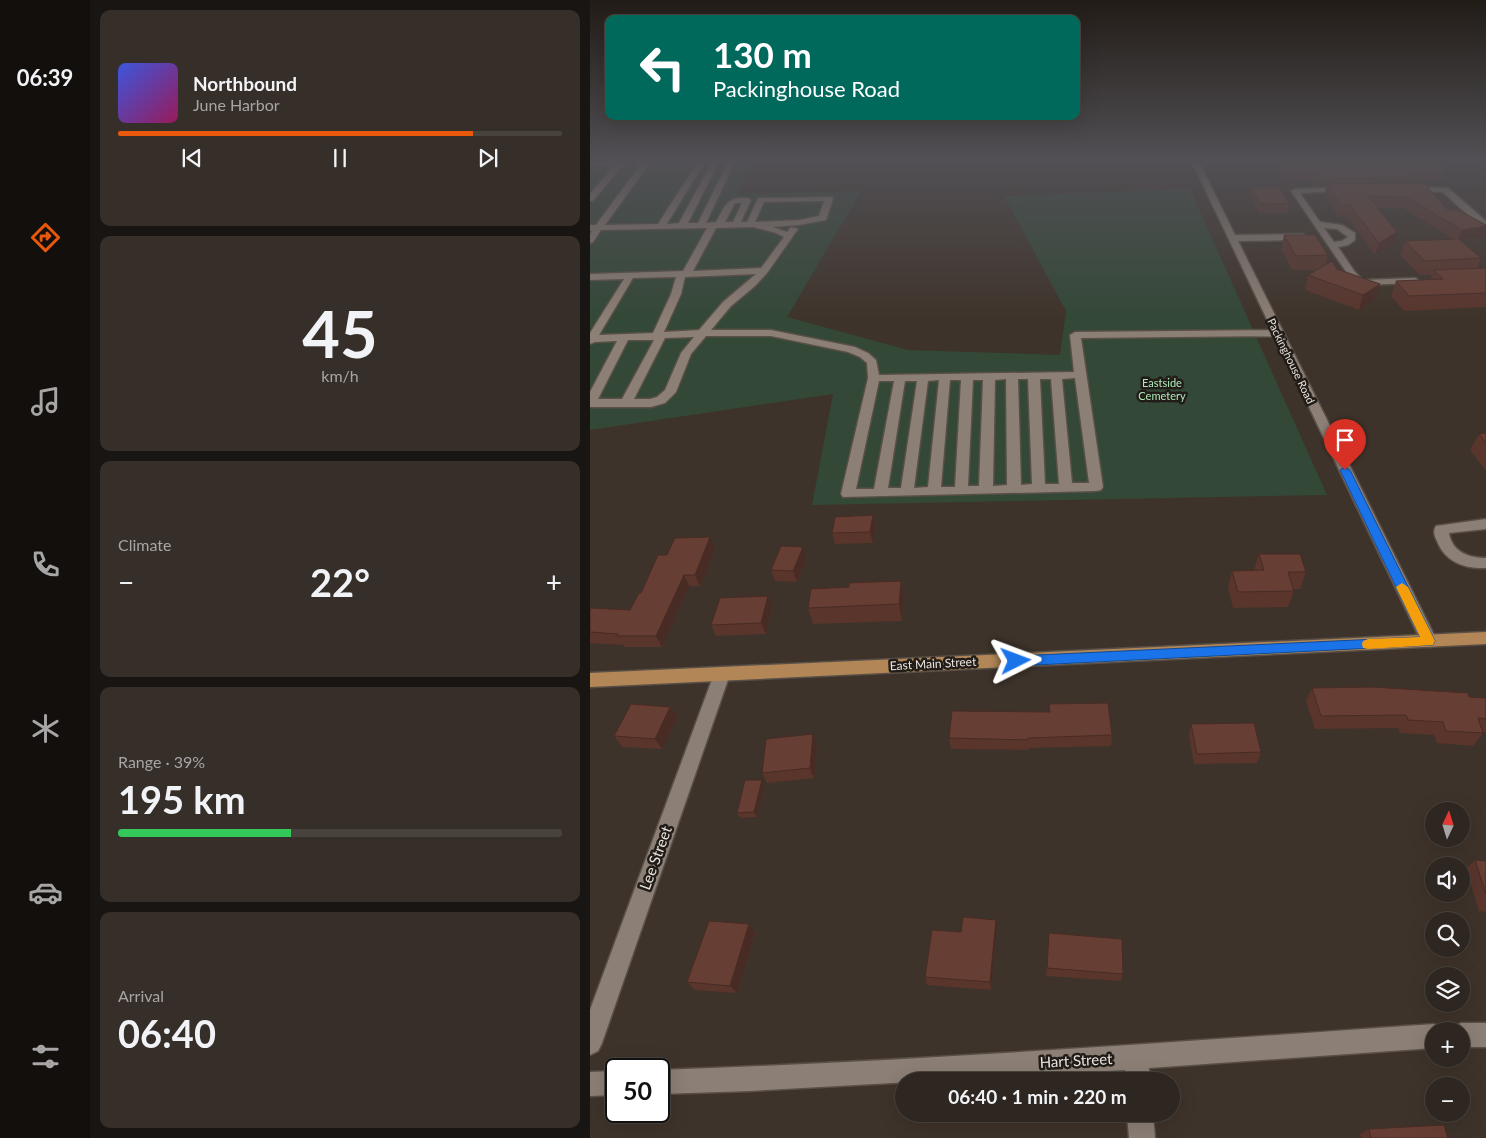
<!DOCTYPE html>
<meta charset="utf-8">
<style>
body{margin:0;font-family:Lato,sans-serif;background:#362e29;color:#f1f3f6;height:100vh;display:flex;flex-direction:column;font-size:19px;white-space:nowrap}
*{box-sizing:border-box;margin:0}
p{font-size:16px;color:#a7a5a5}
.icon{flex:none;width:28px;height:28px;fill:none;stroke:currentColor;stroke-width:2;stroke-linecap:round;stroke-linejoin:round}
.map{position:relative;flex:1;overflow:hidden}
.drawer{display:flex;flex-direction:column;gap:10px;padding:10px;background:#191512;width:500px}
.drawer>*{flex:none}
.top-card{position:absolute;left:15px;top:15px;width:475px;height:105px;border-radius:10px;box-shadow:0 5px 20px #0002,0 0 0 1px #49433e;background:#00695c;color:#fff;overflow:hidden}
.needle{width:32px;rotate:4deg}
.buttons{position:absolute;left:835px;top:802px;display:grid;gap:10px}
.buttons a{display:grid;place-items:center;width:45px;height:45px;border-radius:50%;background:#2e2620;box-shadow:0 5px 20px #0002,0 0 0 1px #49433e;font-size:25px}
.speed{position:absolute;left:15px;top:1058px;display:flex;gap:10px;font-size:25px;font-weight:700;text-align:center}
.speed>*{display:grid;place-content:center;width:65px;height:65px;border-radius:50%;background:#2e2620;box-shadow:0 5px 20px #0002,0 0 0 1px #49433e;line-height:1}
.speed .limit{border:2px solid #111;border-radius:8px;background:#fff;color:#111}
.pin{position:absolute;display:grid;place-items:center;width:42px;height:42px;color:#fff;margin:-51px -21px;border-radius:50% 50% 50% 0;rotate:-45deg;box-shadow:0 0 5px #0007}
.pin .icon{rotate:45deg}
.me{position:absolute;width:55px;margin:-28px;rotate:87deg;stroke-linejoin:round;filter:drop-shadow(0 0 4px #0008)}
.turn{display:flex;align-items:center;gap:18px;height:105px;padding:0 25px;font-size:22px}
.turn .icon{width:65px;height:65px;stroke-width:2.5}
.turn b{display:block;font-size:35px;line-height:42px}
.big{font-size:38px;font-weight:700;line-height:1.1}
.drawer .card{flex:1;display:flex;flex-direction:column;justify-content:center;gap:8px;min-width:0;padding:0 18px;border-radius:10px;background:#362e29}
.drawer .dial{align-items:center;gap:0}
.dial b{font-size:65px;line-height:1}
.song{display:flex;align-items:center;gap:15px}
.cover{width:60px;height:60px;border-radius:8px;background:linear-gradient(135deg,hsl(230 70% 55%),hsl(330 70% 35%))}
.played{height:5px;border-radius:2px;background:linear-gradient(90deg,#ea580c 80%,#49433e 80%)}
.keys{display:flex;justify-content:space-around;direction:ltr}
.heat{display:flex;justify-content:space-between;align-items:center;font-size:28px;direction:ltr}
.charge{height:8px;border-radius:4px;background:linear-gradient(90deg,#34c759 39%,#49433e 0)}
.trip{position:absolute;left:305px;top:1072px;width:285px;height:50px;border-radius:25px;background:#2e2620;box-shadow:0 5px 20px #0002,0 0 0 1px #49433e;font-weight:700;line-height:50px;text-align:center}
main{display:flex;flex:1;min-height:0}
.dock{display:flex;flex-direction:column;width:90px;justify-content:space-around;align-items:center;background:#120f0d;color:#a7a5a5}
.dock .icon{width:35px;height:35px}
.dock .active{color:#ea580c}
.dock b{font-size:22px;color:#f1f3f6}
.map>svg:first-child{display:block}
.green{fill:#334837}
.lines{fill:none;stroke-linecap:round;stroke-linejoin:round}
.minor-casing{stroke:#584f47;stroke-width:3}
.major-casing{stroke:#584f47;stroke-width:3}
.minor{fill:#8c7f75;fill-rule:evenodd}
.major{fill:#b28656;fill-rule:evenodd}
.wall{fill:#59352c}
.shaded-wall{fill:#482b24}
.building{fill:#673e33;stroke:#482b24}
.route{fill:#1a73e8;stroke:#114b97}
.slow{fill:#f59e0b}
.labels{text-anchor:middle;stroke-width:5;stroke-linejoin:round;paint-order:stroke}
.far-street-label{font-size:11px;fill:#ece5df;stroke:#211c17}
.far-park-label{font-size:11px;fill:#ace9b8;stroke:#211c17}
.street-label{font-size:12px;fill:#ece5df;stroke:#211c17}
.near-street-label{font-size:15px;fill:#ece5df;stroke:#211c17}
</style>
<main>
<nav class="dock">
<b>06:39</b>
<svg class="icon active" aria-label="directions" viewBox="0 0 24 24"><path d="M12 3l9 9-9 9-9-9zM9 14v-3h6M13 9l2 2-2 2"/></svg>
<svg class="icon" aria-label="music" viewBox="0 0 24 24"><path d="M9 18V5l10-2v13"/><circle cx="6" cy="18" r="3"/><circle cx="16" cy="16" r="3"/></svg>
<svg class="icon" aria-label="phone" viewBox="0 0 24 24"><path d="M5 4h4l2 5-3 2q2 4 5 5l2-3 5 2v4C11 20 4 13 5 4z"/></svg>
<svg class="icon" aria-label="climate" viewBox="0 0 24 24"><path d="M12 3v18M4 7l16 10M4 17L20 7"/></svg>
<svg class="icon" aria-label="car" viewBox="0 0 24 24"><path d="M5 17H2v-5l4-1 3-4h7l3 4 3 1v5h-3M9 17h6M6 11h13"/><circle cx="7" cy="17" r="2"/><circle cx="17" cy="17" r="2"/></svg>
<svg class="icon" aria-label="filters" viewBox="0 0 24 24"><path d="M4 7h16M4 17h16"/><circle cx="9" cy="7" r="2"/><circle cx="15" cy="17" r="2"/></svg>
</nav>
<section class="drawer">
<div class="card">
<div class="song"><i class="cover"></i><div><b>Northbound</b><p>June Harbor</p></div></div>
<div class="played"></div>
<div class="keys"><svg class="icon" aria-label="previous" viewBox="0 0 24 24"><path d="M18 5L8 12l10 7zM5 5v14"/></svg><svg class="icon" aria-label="pause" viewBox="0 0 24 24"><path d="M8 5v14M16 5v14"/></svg><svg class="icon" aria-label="next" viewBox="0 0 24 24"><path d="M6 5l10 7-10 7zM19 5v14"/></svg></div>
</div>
<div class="card dial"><b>45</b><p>km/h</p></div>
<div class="card"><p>Climate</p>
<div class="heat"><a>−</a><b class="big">22°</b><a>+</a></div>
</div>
<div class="card"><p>Range · 39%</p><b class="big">195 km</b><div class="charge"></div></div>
<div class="card"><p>Arrival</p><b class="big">06:40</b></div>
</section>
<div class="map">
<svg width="896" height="1138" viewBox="0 0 896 1138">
<rect width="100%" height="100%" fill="#3e332a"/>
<!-- green -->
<path class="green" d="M 0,160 L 162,160 L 147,194 L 271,191 L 197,317 L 318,350 L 470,355 L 476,311 L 414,196 L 600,189 L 737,495 L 222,505 L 243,394 L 0,430 Z"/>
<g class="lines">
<!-- minor casing -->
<g class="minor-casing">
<path id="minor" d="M 86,160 L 54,164 L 56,168 L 15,225 L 68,224 L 109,160 L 116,160 L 77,224 L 89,223 L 123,160 L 130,160 L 98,223 L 108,223 L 139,160 L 146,160 L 116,223 L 126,222 C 133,211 135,199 150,198 C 155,198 157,197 161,200 L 151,222 L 157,222 L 168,198 L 242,197 L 243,199 L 236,220 L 209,225 L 183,227 L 197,232 L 201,227 L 208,229 L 177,273 L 165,286 L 141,306 L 121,330 L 181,330 L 265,347 L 278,353 L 286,360 L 289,375 L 484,372 L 480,335 L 485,332 L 682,330 L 601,160 L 608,160 L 645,235 L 713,234 L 717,237 L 713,240 L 648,241 L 847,641 L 845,646 L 839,647 L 833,646 L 831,641 L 685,336 L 491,338 L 513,487 L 511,490 L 506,491 L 253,497 L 251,494 L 278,378 L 277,363 L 270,357 L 258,352 L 181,336 L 116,336 L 101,354 L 86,392 L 75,403 L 61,407 L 0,407 L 0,392 L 27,341 L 5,342 L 0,344 L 0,333 L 34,279 L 0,280 L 0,274 L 93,271 L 117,228 L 11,230 L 3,242 L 0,243 L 0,234 L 2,231 L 0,231 L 0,225 L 6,225 L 48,168 L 46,164 L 33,165 L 3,201 L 0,201 L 0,194 L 25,165 L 0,165 L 0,161 ZM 234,201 L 229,216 L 209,220 L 165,222 L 174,202 ZM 145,203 L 152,203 L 143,222 L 135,222 ZM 163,227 L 186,233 L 194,237 L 171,268 L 103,271 L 126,228 ZM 166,274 L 133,302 L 109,330 L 74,332 L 91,294 L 95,277 ZM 86,277 L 81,294 L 63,333 L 9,335 L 43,278 ZM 104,337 L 91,353 L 75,390 L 67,397 L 60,399 L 44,399 L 75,338 ZM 38,340 L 64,340 L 32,399 L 8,399 ZM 485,378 L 499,483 L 482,483 L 472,379 ZM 416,379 L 417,485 L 403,486 L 405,380 ZM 428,379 L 438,379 L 442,484 L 431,485 ZM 450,379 L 461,379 L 469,484 L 455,484 ZM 349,380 L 338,487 L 324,488 L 338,381 ZM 360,380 L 371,380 L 365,487 L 351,487 ZM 383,380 L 393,380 L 389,486 L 378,486 ZM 289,381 L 304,381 L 284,489 L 266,489 ZM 315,381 L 327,381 L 311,488 L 298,488 Z
M 755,187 L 758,187 L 758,191 L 710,193 L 730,222 L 752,225 L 765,233 L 765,240 L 758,245 L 748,247 L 765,272 L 773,280 L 825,278 L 830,281 L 828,283 L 768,285 L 759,276 L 701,191 L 705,189 ZM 734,228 L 747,229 L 758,237 L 752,241 L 744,242 Z
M 817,187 L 858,188 L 896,221 L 896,227 L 884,221 L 853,192 L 820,191 L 817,191 Z
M 896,519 L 896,529 L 859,533 C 862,552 879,558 896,558 L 896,568 C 875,569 855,562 847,541 C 844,535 843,531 846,526 Z
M 132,667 L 138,669 L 140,674 L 12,1043 L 8,1051 L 0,1055 L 0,1010 L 124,674 L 126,669 Z
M 871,1023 L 896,1023 L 896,1047 L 871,1047 L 871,1031 L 861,1031 L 863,1027 Z
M 844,1024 L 852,1028 L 854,1031 L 844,1031 L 844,1048 L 559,1068 L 560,1081 L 536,1081 L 535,1070 L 160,1091 L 69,1094 L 69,1070 C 328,1061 586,1042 844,1024 Z
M 26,1071 L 26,1095 L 0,1096 L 0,1072 Z
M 537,1114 L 563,1114 L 565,1138 L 539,1138 Z"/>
</g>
<!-- major casing -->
<g class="major-casing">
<path id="major" d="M 896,632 L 896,644 L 0,687 L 0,673 Z"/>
</g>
<!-- minor -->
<use href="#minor" class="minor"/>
<!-- major -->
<use href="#major" class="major"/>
</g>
<!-- wall -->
<path class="wall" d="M 682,160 L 845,160 L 855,171 L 852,180 L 826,181 L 825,183 L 858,210 L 896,225 L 896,229 L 893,237 L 871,241 L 891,258 L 887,268 L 896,268 L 896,307 L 814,311 L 801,296 L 806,281 L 840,280 L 842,275 L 830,275 L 810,255 L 815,241 L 864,239 L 813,208 L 787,208 L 804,244 L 785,255 L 757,217 L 748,216 L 734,195 L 736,187 L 729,187 L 725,181 L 693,181 Z
M 854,160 L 896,160 L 896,162 Z
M 662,187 L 699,204 L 697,213 L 669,213 L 661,196 Z
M 694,235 L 738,255 L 736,265 L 747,269 L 785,299 L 769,310 L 715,290 L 718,275 L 728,270 L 702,270 L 691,249 Z
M 896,433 L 896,471 L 880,450 L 889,434 Z
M 283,515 L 285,526 L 283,543 L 245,544 L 242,533 Z
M 213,547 L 216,558 L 207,582 L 185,581 L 181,570 Z
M 125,548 L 110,586 L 99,586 L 72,647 L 34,647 L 33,645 L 0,643 L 0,608 L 40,610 L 77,555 Z
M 669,554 L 716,572 L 710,589 L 703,589 L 704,591 L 698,607 L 643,608 L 638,587 L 642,571 L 664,570 Z
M 311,581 L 314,597 L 312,621 L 223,624 L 218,608 L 259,587 Z
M 182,607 L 176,634 L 126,636 L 121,625 Z
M 722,688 L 896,698 L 896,732 L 893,732 L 893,733 L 883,746 L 847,743 L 844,735 L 810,733 L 808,728 L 725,729 L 716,701 Z
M 459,704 L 522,735 L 521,746 L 439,748 L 439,750 L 361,749 L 359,738 L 459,712 Z
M 80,707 L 87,717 L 72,749 L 32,747 L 24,736 Z
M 601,724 L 671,752 L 667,763 L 604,764 L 599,735 Z
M 227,745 L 224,778 L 177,783 L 172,773 Z
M 174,785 L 167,817 L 150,818 L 147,813 Z
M 885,860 L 896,861 L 896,912 L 889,911 L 876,869 Z
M 159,924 L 165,933 L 147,993 L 105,990 L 97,982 Z
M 407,928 L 401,990 L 337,985 L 335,977 L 371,932 Z
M 459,933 L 533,974 L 531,981 L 456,976 Z
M 779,1129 L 858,1138 L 772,1138 L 770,1134 Z"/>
<!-- shaded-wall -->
<path class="shaded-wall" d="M 896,226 L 896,229 L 893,237 L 867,241 L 872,230 Z
M 807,232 L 804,244 L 785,255 L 789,243 Z
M 790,284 L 785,299 L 769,310 L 773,295 Z
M 283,515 L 285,526 L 283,543 L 280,532 Z
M 120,537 L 125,548 L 110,586 L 105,575 Z
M 213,547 L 216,558 L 207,582 L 203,571 Z
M 94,575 L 99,586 L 72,647 L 66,636 Z
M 311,581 L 314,597 L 312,621 L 309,604 Z
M 178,596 L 182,607 L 176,634 L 171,623 Z
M 80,707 L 87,717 L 72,749 L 65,739 Z
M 223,734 L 227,745 L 224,778 L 220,768 Z
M 172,780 L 174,785 L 167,817 L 164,812 Z
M 406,920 L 407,928 L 401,990 L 400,982 Z
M 159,924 L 165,933 L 147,993 L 140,986 Z"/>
<!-- building -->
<path class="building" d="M 688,160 L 845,160 L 855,171 L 822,172 L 827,177 L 731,178 L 728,172 L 694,172 Z
M 834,183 L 858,210 L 867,209 L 896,225 L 896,226 L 872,230 L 816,197 L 778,196 L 807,232 L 789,243 L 760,205 L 751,205 L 737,184 Z
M 662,187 L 690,187 L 699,204 L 670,203 Z
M 694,235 L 725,235 L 738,255 L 706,256 Z
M 869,239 L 891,258 L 835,261 L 815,241 Z
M 742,261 L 747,269 L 790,284 L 773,295 L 718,275 Z
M 896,268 L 896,293 L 819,296 L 806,281 L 853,279 L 844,270 Z
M 896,433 L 896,443 L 889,434 Z
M 283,515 L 280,532 L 242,533 L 245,517 Z
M 120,537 L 105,575 L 94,575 L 66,636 L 27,636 L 28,634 L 0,632 L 0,608 L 40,610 L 49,593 L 51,593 L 68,555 L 77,555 L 85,538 Z
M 191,546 L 213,547 L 203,571 L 181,570 Z
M 669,554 L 710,554 L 716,572 L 698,572 L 704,591 L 648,592 L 642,571 L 674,570 Z
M 311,581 L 309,604 L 218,608 L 221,589 L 259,587 L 259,583 Z
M 178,596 L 171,623 L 121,625 L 130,598 Z
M 782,687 L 878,693 L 879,697 L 896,698 L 896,719 L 888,718 L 893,733 L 856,731 L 853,722 L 818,720 L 816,715 L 731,716 L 722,688 Z
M 518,703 L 522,735 L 438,738 L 438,740 L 359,738 L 362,711 L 460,712 L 459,704 Z
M 41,704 L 80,707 L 65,739 L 24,736 Z
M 664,723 L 671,752 L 607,754 L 601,724 Z
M 223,734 L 220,768 L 172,773 L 176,739 Z
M 155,780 L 172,780 L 164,812 L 147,813 Z
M 885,860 L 896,861 L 896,894 Z
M 373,917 L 406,920 L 400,982 L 335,977 L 342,930 L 371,932 Z
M 119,921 L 159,924 L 140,986 L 97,982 Z
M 459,933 L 532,939 L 533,974 L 457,968 Z
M 854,1125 L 858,1138 L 781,1138 L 779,1129 Z"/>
<!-- sky -->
<linearGradient id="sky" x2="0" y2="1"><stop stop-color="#221c17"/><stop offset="0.5" stop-color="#525055"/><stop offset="1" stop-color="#525055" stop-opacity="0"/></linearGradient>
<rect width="896" height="320" fill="url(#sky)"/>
<!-- route -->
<path class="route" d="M 755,467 L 760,470 L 845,641 L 843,645 L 426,666 L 422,664 L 420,661 L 422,657 L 426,656 L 830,637 L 750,470 Z"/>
<!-- slow -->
<path class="slow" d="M 812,583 L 818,587 L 845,641 L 843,645 L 778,649 L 773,648 L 772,644 L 773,641 L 778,639 L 830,637 L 806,587 Z"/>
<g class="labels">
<!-- far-street labels -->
<g class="far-street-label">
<text transform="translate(701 361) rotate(64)" y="4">Packinghouse Road</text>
</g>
<!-- far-park labels -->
<g class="far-park-label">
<text x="572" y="387">Eastside<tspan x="572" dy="13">Cemetery</tspan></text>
</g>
<!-- street labels -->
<g class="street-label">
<text transform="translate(343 664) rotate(-3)" y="4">East Main Street</text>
</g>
<!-- near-street labels -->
<g class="near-street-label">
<text transform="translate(66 858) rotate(-70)" y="5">Lee Street</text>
<text transform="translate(486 1061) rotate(-3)" y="5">Hart Street</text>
</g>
</g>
</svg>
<div class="buttons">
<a><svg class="needle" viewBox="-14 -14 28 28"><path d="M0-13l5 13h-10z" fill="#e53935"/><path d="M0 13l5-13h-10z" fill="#a7a5a5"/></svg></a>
<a><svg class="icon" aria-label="sound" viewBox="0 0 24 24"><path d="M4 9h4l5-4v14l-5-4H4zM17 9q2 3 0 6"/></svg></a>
<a><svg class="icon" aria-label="search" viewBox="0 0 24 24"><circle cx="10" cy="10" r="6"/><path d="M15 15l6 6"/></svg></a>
<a><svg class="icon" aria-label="layers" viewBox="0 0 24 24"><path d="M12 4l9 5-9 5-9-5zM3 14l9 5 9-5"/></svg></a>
<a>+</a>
<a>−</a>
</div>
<div class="speed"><div class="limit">50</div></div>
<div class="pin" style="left:755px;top:470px;background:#d93025"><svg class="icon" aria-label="arrive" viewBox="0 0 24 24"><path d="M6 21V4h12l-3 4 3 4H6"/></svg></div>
<svg class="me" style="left:426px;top:661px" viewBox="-20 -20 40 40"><path d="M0-17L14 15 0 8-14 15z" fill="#1a73e8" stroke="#fff" stroke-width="4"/></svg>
<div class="trip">06:40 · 1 min · 220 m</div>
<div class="top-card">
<div class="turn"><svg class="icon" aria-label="left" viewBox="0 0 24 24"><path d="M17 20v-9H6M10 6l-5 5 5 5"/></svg><div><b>130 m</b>Packinghouse Road</div></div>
</div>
</div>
</main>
